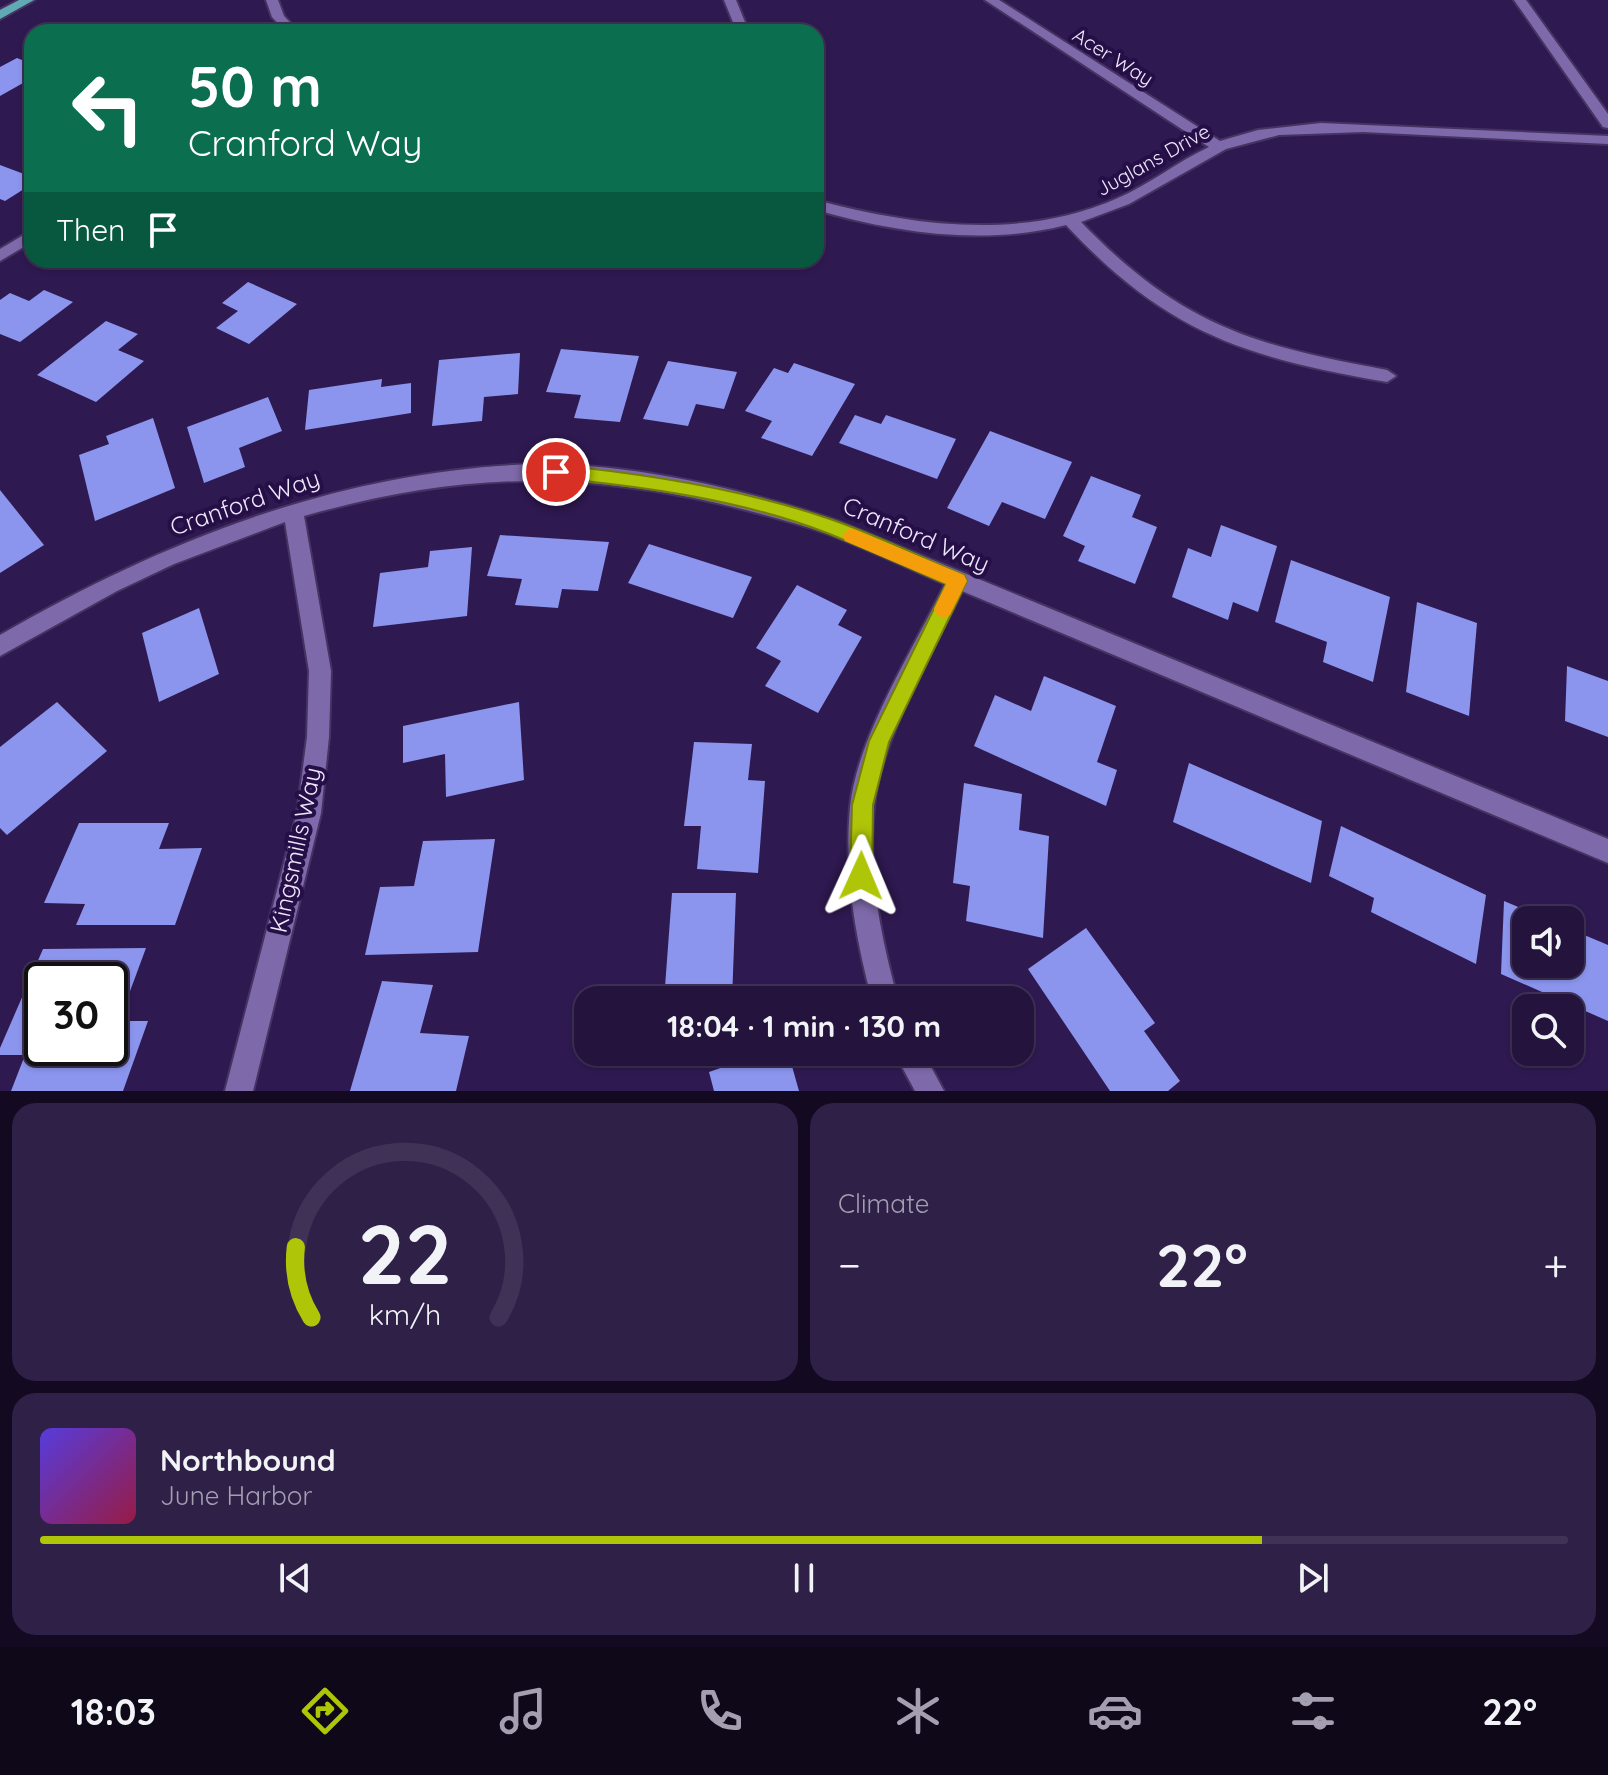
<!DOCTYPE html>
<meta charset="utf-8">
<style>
body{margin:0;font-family:Quicksand,sans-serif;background:#2f2048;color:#f1f3f6;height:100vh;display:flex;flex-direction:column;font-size:30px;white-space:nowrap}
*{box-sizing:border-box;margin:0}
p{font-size:26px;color:#a39eb0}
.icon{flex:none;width:44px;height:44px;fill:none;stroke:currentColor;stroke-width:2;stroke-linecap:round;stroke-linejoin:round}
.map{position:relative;height:1091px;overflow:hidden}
.panel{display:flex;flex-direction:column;gap:12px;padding:12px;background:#130a22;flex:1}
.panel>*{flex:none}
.guide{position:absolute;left:24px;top:24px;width:800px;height:244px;border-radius:24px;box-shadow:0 2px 6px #0004,0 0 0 2px #403257;background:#0b6e4f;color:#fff;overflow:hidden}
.controls{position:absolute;left:1512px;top:906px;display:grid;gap:16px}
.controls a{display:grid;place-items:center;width:72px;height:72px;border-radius:16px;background:#23133d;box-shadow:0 2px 6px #0004,0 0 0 2px #403257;font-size:40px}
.speed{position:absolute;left:24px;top:962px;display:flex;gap:16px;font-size:40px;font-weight:700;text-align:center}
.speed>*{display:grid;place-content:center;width:104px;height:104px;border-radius:50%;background:#23133d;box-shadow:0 2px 6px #0004,0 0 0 2px #403257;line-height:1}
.speed .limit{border:4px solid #111;border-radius:12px;background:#fff;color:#111}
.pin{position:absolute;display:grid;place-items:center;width:68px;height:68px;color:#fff;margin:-34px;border:4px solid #fff;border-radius:50%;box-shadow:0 2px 8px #0007}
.me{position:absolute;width:88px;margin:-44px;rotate:1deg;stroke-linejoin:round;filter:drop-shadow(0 0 6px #0008)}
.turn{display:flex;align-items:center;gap:28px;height:168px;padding:0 32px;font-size:36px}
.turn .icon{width:104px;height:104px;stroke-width:2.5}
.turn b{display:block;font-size:56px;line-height:68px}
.then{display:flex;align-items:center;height:76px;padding:0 32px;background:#0003;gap:16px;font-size:30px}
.big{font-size:60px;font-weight:700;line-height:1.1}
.panel .card{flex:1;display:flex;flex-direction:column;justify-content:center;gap:12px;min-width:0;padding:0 28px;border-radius:24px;background:#2f2048}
.panel .dial{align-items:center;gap:0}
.dial svg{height:208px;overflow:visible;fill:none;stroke:#403257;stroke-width:7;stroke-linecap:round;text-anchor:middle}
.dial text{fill:#f1f3f6;stroke:none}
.song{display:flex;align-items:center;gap:24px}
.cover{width:96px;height:96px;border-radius:12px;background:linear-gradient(135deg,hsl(250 70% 55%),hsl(340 70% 35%))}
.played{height:8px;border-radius:4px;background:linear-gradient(90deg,#afc507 80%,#403257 80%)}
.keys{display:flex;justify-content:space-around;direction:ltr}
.heat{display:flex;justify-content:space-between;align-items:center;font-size:44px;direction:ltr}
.panel .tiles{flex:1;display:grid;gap:12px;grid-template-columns:1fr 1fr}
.card:last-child{grid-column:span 2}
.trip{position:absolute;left:574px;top:986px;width:460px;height:80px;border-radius:24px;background:#23133d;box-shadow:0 2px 6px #0004,0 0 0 2px #403257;font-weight:700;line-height:80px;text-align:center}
.tab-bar{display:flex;height:128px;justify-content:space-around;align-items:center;background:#0e0818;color:#a39eb0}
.tab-bar .icon{width:56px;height:56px}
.tab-bar .selected{color:#afc507}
.tab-bar b{font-size:36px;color:#f1f3f6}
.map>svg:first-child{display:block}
.building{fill:#8b95ee;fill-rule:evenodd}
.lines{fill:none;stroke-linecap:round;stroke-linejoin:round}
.minor-casing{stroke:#473361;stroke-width:4}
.major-casing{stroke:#473361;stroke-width:4}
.minor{fill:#7e6aaa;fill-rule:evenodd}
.major{fill:#5faab4;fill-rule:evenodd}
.route{fill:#afc507;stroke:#728005;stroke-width:2}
.slow{fill:#f59e0b}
.labels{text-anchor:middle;stroke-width:8;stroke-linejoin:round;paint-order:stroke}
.far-street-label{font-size:20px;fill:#ede7fc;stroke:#260e46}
.street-label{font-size:24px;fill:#ede7fc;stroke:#260e46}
</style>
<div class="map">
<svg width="1608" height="1091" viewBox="0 0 1608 1091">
<rect width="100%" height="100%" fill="#2f1951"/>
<!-- building -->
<path class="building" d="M 17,58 L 32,64 L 32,78 L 0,96 L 0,67 Z
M 0,165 L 32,177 L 32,184 L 5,201 L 0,199 Z
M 248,282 L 297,304 L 249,344 L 216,328 L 238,311 L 222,303 Z
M 44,290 L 73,302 L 20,342 L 0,334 L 0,300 L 10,293 L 29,301 Z
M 106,321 L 138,334 L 118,350 L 144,361 L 96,402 L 37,375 Z
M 561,349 L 639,356 L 620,422 L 574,418 L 581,395 L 546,392 Z
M 520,353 L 518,394 L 484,397 L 482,421 L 432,426 L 439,360 Z
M 668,361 L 737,372 L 724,409 L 696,404 L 688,426 L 643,419 Z
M 794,363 L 855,384 L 812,456 L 761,438 L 772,421 L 745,411 L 774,368 L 788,373 Z
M 382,379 L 381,387 L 411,383 L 411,413 L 305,430 L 309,390 Z
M 268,397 L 282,431 L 239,448 L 245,467 L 204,483 L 187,427 Z
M 855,415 L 881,424 L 886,415 L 956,439 L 937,479 L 839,443 Z
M 153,418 L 175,488 L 95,521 L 79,455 L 109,444 L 106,436 Z
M 990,431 L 1072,462 L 1045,519 L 1002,502 L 989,526 L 947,508 Z
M 1091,476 L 1141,495 L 1132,517 L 1157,527 L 1135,584 L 1078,561 L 1085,546 L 1063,536 Z
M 0,490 L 44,545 L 0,573 Z
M 1221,525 L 1277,546 L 1258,612 L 1233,602 L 1228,620 L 1172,597 L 1188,548 L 1211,557 Z
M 500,535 L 609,542 L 598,591 L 562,589 L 558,608 L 515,605 L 522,579 L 487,576 Z
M 649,544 L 752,577 L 733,618 L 628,583 Z
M 472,547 L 467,616 L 373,627 L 380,573 L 428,567 L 430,551 Z
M 1291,560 L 1390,597 L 1373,682 L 1323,662 L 1327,642 L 1275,622 Z
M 797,585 L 847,610 L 838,625 L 862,637 L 818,713 L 765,686 L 781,661 L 756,648 Z
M 1417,602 L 1477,623 L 1469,716 L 1406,692 Z
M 199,608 L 219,674 L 159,702 L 142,633 Z
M 1567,666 L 1608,681 L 1608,737 L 1565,721 Z
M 1044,676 L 1116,706 L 1097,762 L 1117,770 L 1106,806 L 974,746 L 995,695 L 1031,711 Z
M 57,702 L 107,751 L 7,835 L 0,828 L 0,747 Z
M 519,702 L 524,780 L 446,797 L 445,754 L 403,763 L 403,726 Z
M 694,742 L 752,744 L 748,780 L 765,781 L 758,873 L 697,869 L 701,826 L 684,826 Z
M 1189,763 L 1322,821 L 1311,883 L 1173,822 Z
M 964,783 L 1022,794 L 1019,830 L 1049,836 L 1043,938 L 966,921 L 970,886 L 953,883 Z
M 79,823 L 169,823 L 159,849 L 202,848 L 175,925 L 76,925 L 85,904 L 44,903 Z
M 1341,826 L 1486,895 L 1476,964 L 1371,912 L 1374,898 L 1329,876 Z
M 495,839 L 478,952 L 365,955 L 380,887 L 414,886 L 423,841 Z
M 672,893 L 736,893 L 732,1000 L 664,1000 Z
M 1504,901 L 1549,920 L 1526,920 L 1526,964 L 1570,964 L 1570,929 L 1608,945 L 1608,1021 L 1501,974 Z
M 1086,928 L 1155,1023 L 1144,1031 L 1180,1081 L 1168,1091 L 1110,1091 L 1028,969 Z
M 146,948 L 119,1021 L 148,1021 L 123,1091 L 11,1091 L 25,1055 L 0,1055 L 0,1048 L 43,949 ZM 42,980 L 110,980 L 110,1048 L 42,1048 Z
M 382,981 L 433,985 L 420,1033 L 469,1036 L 456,1091 L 350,1091 Z
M 660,1052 L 730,1052 L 730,1055 L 660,1055 Z
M 766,1052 L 788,1052 L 799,1091 L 714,1091 L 709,1072 Z"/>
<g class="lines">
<!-- minor casing -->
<g class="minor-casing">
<path id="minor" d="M 266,0 L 278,0 L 284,16 L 299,32 L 286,32 L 272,17 Z
M 724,0 L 736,0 L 749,32 L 737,32 Z
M 985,0 L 999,0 L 1220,141 L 1258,130 L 1321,123 L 1608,136 L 1608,144 L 1363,132 L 1279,135 L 1226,149 L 1129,204 L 1081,222 C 1180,324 1250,345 1387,370 L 1396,376 L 1387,382 C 1245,357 1168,334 1066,225 C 984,246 897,233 816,210 L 816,200 C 914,226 1021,241 1118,198 C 1150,184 1177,162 1209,147 Z
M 1514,0 L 1526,0 L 1608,114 L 1608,128 L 1603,127 Z
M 32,230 L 32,242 L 0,261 L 0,249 Z
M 171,260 L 187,260 L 187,262 L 179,267 L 173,266 Z
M 536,464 C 638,464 743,489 838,521 L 1608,839 L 1608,863 L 962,591 C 932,654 881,738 874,806 C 867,872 881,937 898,1000 L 872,1000 C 855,936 844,874 850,807 C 857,737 914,648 945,584 C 906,567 867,549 828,534 C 792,521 754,512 717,503 C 568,469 450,475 304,516 L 331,671 L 329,737 L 321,813 L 253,1091 L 225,1091 L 297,813 L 307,737 L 309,671 L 285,522 L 174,564 L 117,591 L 0,656 L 0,635 C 166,539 343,470 536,464 Z
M 894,1052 L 923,1052 L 944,1091 L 915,1091 Z"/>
</g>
<!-- major casing -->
<g class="major-casing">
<path id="major" d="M 19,0 L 34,0 L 0,19 L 0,10 Z"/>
</g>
<!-- minor -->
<use href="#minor" class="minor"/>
<!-- major -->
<use href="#major" class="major"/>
</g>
<!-- route -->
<path class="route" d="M 556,465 C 650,474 744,489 833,520 C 878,536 921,557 964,575 L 967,581 L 889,742 L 873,805 L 872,876 L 869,884 L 861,887 L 853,884 L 850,876 L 852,805 L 869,741 L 946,584 C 907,567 867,549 827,533 C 742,500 647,487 556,478 L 548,472 Z"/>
<!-- slow -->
<path class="slow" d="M 851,528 L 964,575 L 967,581 L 950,615 L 944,618 L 937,615 L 934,609 L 946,584 L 845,541 L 842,535 Z"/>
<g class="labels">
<!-- far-street labels -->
<g class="far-street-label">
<text transform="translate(1113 57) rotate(32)" y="7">Acer Way</text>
<text transform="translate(1153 160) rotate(-29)" y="7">Juglans Drive</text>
</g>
<!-- street labels -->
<g class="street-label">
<text transform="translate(245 503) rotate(-19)" y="8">Cranford Way</text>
<text transform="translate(916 535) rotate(23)" y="8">Cranford Way</text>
<text transform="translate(296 850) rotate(-78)" y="8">Kingsmills Way</text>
</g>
</g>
</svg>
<div class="controls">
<a><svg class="icon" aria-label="sound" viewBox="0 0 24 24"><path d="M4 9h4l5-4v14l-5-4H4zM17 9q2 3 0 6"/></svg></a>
<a><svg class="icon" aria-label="search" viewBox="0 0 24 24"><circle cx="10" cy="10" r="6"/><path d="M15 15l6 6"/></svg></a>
</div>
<div class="speed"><div class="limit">30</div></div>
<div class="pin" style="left:556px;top:472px;background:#d93025"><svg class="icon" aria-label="arrive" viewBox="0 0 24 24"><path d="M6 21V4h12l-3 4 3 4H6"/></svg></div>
<svg class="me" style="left:861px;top:876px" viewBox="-20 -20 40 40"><path d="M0-17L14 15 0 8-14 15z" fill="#afc507" stroke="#fff" stroke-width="4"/></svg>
<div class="trip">18:04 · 1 min · 130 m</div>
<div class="guide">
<div class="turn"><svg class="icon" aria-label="left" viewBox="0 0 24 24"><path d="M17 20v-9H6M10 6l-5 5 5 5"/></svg><div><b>50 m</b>Cranford Way</div></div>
<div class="then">Then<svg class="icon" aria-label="arrive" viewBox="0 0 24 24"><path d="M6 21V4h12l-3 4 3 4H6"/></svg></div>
</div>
</div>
<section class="panel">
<div class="tiles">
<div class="card dial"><svg viewBox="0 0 100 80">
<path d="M14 69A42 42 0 1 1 86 69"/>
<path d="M14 69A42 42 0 0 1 8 42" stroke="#afc507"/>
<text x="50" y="56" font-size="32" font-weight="700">22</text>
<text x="50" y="72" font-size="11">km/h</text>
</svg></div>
<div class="card"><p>Climate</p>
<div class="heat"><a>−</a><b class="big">22°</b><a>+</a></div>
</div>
<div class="card">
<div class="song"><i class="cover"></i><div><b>Northbound</b><p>June Harbor</p></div></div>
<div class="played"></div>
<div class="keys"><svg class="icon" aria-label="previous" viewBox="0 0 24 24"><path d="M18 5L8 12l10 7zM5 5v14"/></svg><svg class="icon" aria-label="pause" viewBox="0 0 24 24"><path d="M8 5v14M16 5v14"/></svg><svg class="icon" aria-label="next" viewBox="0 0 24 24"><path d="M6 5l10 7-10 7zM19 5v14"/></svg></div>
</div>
</div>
</section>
<nav class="tab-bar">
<b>18:03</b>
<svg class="icon selected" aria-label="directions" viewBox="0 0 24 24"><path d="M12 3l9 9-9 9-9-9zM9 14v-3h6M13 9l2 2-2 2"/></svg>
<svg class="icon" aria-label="music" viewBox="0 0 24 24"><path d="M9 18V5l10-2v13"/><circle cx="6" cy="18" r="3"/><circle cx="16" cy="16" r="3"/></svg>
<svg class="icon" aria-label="phone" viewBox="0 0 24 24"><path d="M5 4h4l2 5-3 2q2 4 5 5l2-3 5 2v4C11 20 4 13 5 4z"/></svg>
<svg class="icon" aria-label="climate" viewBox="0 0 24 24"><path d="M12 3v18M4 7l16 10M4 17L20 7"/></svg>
<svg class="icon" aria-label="car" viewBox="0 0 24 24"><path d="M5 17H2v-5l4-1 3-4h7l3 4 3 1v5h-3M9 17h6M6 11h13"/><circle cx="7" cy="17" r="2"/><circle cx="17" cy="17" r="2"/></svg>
<svg class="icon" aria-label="filters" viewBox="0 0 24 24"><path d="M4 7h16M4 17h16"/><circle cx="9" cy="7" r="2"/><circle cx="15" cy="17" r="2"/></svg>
<b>22°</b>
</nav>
